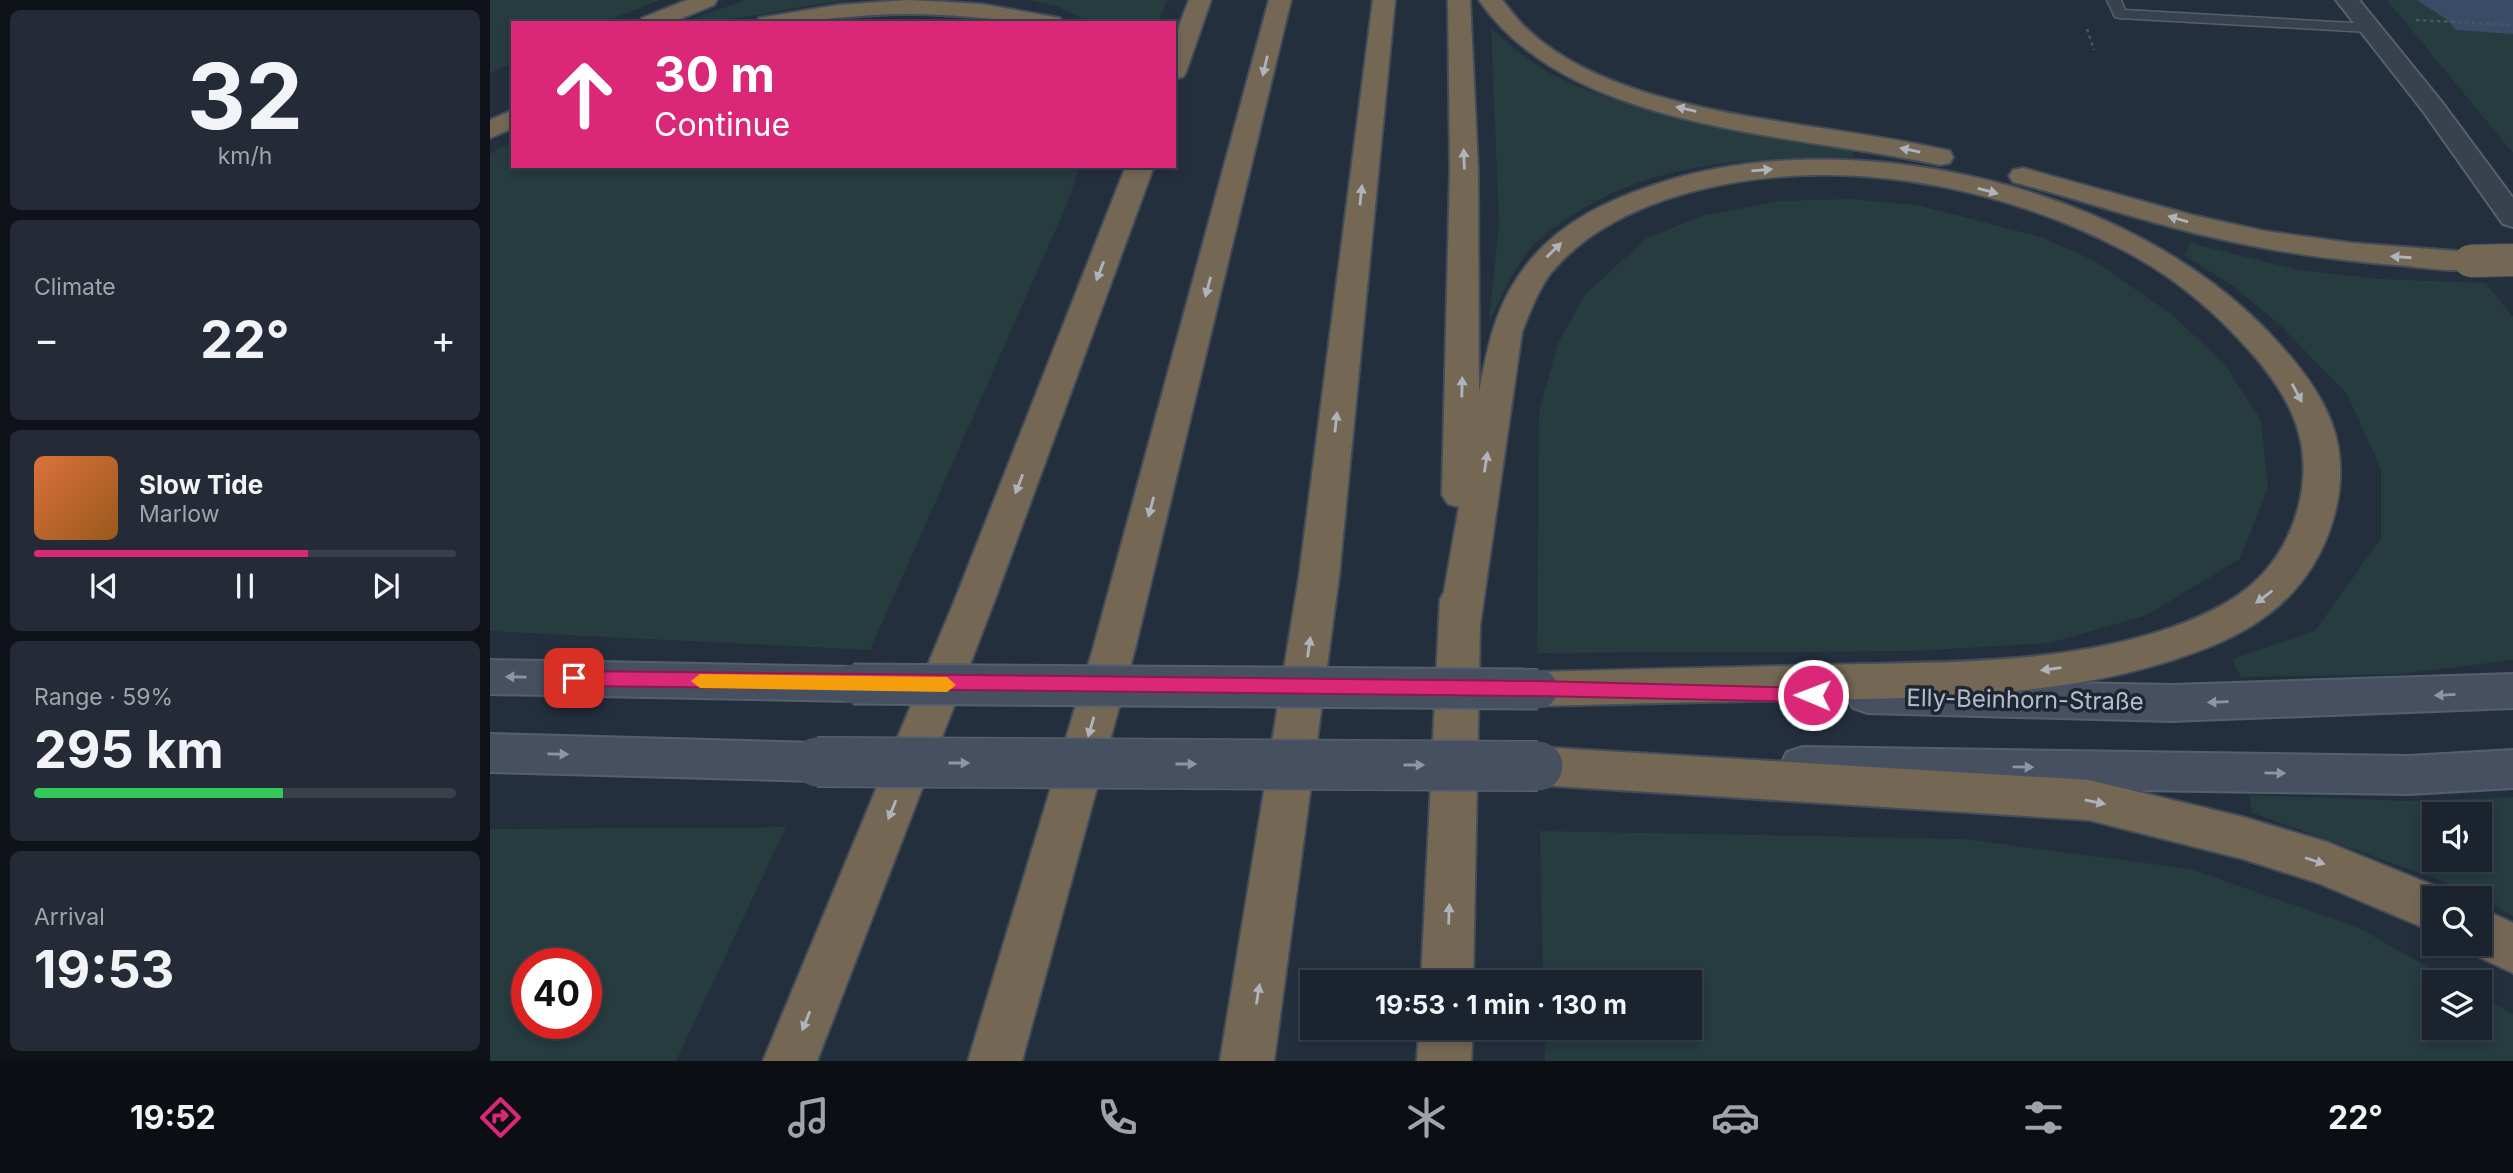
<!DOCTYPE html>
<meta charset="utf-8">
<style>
body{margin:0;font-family:Inter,sans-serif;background:#242b36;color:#f1f3f6;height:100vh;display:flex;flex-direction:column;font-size:26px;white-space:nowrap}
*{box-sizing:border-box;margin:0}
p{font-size:23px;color:#a0a4aa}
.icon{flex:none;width:38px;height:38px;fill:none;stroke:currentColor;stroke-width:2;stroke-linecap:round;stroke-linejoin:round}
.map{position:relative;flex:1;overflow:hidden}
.sheet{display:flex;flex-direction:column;gap:10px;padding:10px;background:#0f1319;width:490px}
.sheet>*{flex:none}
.top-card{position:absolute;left:21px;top:21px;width:665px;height:147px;border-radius:0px;box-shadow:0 4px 10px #0003,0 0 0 2px #39404a;background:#db2777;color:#fff;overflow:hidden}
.fabs{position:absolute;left:1932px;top:802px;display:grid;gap:14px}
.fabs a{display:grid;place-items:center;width:70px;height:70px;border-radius:0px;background:#1b232e;box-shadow:0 4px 10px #0003,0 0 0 2px #39404a;font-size:35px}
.speed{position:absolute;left:21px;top:948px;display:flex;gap:14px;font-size:35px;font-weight:700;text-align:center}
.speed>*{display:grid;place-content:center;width:91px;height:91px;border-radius:50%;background:#1b232e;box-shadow:0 4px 10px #0003,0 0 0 2px #39404a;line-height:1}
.speed .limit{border:10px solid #d22;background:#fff;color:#111}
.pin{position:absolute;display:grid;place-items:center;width:60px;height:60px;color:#fff;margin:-30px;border-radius:14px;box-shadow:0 4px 10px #0006}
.me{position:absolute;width:77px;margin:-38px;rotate:271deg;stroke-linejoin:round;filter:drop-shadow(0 0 5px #0008)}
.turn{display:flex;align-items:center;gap:24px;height:147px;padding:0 28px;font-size:32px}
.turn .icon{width:91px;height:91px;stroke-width:2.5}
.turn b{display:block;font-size:49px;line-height:60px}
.big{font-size:52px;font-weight:700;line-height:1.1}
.sheet .widget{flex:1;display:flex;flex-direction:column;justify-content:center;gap:10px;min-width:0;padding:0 24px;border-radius:10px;background:#242b36}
.sheet .dial{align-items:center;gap:0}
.dial b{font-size:91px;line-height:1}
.song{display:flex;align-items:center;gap:21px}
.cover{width:84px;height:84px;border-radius:10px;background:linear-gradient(135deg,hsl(20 70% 55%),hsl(30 70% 35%))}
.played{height:7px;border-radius:4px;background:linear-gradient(90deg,#db2777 65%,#39404a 65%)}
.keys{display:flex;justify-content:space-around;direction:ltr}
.heat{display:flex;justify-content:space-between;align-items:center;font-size:38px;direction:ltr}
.charge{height:10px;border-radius:5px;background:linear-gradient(90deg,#34c759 59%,#39404a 0)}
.trip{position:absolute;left:810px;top:970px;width:402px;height:70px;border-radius:0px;background:#1b232e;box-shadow:0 4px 10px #0003,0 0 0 2px #39404a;font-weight:700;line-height:70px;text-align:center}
.dock{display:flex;height:112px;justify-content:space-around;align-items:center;background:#0b0e12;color:#a0a4aa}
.dock .icon{width:49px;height:49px}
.dock .on{color:#db2777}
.dock b{font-size:32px;color:#f1f3f6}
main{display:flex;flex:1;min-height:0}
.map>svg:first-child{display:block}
.green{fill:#263c3f;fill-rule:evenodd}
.water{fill:#394c67}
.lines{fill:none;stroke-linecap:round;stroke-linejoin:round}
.lane-casing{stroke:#565f6c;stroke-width:3}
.street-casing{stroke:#565f6c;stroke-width:4}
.secondary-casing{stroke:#565f6c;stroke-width:4}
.highway-casing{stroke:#434c59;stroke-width:4}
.path{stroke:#44595c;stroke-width:2.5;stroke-dasharray:3.5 3.5;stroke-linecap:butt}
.lane{fill:#38414e;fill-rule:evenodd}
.street{fill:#38414e;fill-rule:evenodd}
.secondary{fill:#465061;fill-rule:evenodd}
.highway{fill:#746855;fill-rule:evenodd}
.secondary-bridge-far1-casing{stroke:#565f6c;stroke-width:43;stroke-linecap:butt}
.secondary-bridge-casing{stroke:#565f6c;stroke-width:52;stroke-linecap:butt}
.highway-bridge-casing{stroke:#434c59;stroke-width:34;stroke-linecap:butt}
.secondary-bridge-far1{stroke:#465061;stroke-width:39}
.secondary-bridge{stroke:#465061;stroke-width:49}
.highway-bridge{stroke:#746855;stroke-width:32}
.oneway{fill:#aeb4bd}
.oneway2{fill:#8e96a5}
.route{fill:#db2777;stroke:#8e194d;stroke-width:2}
.slow{fill:#f59e0b}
.labels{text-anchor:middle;stroke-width:7;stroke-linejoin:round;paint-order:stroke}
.street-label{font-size:24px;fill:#b4bcc9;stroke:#1d2633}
</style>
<main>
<section class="sheet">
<div class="widget dial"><b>32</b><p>km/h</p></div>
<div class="widget"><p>Climate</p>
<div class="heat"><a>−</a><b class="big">22°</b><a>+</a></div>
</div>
<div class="widget">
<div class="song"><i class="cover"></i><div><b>Slow Tide</b><p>Marlow</p></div></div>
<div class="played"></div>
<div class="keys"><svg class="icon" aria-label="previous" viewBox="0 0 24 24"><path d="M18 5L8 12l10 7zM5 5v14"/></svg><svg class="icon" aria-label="pause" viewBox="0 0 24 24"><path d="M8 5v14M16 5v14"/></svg><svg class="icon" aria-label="next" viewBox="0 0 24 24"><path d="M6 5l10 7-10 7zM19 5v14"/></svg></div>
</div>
<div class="widget"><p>Range · 59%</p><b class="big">295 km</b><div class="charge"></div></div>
<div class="widget"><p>Arrival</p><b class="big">19:53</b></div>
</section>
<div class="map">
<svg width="2023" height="1061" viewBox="0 0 2023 1061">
<rect width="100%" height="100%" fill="#242f3e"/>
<!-- green -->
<path class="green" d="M 0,0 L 170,0 L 112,23 L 23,23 L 23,63 L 0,73 Z
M 256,0 L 358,0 C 302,6 247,23 191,23 Z
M 539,0 L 677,0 L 668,23 L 602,23 L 567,6 Z
M 1897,0 L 2023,0 L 2023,153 Z
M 1001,28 C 1024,49 1047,68 1076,81 C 1165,121 1268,134 1363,149 L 1363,157 C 1263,159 1171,159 1084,214 C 1067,225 1047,238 1035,255 C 1021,275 1011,299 999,321 L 1009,224 Z
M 23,141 L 23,166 L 590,166 L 577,204 L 380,650 L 0,631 L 0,154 Z
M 1360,199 L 1427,205 L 1551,237 L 1603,260 L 1684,316 L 1735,365 L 1771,420 L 1778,487 L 1750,559 L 1657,615 L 1560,643 L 1423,651 L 1047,653 L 1049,412 L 1068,343 L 1095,295 L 1155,239 L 1215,215 L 1290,201 Z
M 1700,243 L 1808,270 L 1889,279 L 1996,283 L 2023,317 L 2023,660 L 1910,674 L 1751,677 L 1742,659 L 1825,631 L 1891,538 L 1891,469 L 1857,394 L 1789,324 L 1743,286 L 1694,255 Z
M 1759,795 L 1919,801 L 2023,797 L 2023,916 L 1972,888 L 1762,813 ZM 1944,814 L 1990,814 L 1990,859 L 1944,859 Z
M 296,827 L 186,1061 L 0,1061 L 0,829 ZM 37,964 L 96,964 L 96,1024 L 37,1024 Z
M 1050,831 L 1473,839 L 1700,869 L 1867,927 L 1964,982 L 1944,982 L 1944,1027 L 1990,1027 L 1990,996 L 2023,1014 L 2023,1061 L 1055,1061 L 1054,1027 L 1200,1027 L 1200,982 L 1053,982 Z"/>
<!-- water -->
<path class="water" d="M 1927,0 L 2023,0 L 2023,34 L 1966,30 L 1956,19 Z"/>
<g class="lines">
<!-- lane casing -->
<g class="lane-casing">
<path id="lane" d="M 1617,0 L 1631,0 L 1635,10 L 1879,24 L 1886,28 L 1879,32 L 1630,18 L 1625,17 Z"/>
</g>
<!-- street casing -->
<g class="street-casing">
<path id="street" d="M 1846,0 L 1869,0 L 1951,101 L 2023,198 L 2023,227 L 2013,224 L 1933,111 Z"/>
</g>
<!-- secondary casing -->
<g class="secondary-casing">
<path id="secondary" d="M 0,660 L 363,667 L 378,672 L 385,684 L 378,696 L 363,701 L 0,694 Z
M 2023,674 L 2023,708 L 1681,721 L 1378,713 L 1363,708 L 1356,696 L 1363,684 L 1378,679 L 1681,685 Z
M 0,734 L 327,743 L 343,748 L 350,762 L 343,776 L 327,781 L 0,772 Z
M 1313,747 L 1919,756 L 2023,750 L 2023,788 L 1919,794 L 1313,785 L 1297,780 L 1290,766 L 1297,752 Z"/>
</g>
<!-- highway casing -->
<g class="highway-casing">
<path id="highway" d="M 197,0 L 227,0 L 224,5 L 180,23 L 149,23 L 152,18 Z
M 419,0 L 491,4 L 570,18 L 573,23 C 523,23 473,14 422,14 C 370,13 318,23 266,23 L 269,18 L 348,5 Z
M 699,0 L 721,0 L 696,72 L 693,77 L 684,79 L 684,39 Z
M 779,0 L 801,0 L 645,649 L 532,1061 L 478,1061 L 603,649 Z
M 883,0 L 905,0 L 849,577 L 784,1061 L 730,1061 L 809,577 Z
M 958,0 L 980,0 L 988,170 L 989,393 C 998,344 1006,302 1039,262 C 1072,221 1119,200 1167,184 C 1361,120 1640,185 1781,335 C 1836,393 1867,446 1841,526 C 1821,586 1780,621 1724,645 C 1600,696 1465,697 1333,700 C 1238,701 1143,704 1048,706 L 1033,701 L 1026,689 L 1033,677 L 1048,672 C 1155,669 1263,667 1370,664 C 1471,662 1575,662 1671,631 C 1738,609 1788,580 1808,509 C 1825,445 1802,398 1759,350 C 1727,314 1689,281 1646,257 C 1507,180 1326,149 1174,200 C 1131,215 1089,238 1060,274 C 1047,292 1040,312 1032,332 L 990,625 L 983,982 L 931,982 L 950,600 L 954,592 L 969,507 L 958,504 L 952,495 L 960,170 Z
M 989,0 L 1012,0 C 1020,9 1027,20 1036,28 C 1131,120 1334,120 1460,151 L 1463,157 L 1460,163 L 1450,165 C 1305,133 1080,132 989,0 Z
M 23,110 L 23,128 L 0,138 L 0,120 Z
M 636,166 L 664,166 L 504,602 L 327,1061 L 273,1061 L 464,602 Z
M 1533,168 L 1702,215 L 1774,231 L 1862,243 L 1980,252 L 1991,255 L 1995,261 L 1991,267 C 1965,274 1933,267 1906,265 C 1843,260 1780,251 1717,236 C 1652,221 1588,199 1523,182 L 1519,176 L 1523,170 Z
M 1048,747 L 1599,780 L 1753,817 L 1837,842 L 1962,893 L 1964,898 L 1944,898 L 1944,932 L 1828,883 L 1753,859 L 1599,820 L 1048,785 L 1032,780 L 1025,766 L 1032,752 Z
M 1990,908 L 2023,923 L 2023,973 L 1972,949 L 1970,943 L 1990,943 Z
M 929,1027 L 983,1027 L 981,1061 L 927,1061 Z"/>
</g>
<!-- path -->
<path class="path" d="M 1926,20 L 2023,25
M 1597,29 L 1604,50"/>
<!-- lane -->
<use href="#lane" class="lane"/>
<!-- street -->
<use href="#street" class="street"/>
<!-- secondary -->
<use href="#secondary" class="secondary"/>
<!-- highway -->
<use href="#highway" class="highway"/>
<!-- secondary-bridge-far1 casing -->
<g class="secondary-bridge-far1-casing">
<path id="secondary-bridge-far1" d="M 363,684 L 1048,689"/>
</g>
<!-- secondary-bridge casing -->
<g class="secondary-bridge-casing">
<path id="secondary-bridge" d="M 327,762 L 1048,766"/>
</g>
<!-- highway-bridge casing -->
<g class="highway-bridge-casing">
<path id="highway-bridge" d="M 1980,261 L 2023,260"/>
</g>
<!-- secondary-bridge-far1 -->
<use href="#secondary-bridge-far1" class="secondary-bridge-far1"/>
<!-- secondary-bridge -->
<use href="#secondary-bridge" class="secondary-bridge"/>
<!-- highway-bridge -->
<use href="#highway-bridge" class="highway-bridge"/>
</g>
<!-- one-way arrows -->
<defs><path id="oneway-solid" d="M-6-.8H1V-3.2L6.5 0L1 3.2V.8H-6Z" transform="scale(1.75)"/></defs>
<g class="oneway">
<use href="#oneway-solid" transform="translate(775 66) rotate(103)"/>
<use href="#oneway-solid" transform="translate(1196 109) rotate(-167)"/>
<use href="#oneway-solid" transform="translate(1420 150) rotate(-168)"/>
<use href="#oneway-solid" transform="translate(974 159) rotate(-92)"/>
<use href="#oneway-solid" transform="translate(1272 170) rotate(-5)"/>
<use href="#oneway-solid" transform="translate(1498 191) rotate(15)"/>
<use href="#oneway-solid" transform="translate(871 195) rotate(-84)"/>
<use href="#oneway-solid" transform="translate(1688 219) rotate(-164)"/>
<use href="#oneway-solid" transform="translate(1064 250) rotate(-44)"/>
<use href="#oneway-solid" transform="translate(1911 257) rotate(-176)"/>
<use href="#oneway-solid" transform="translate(610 271) rotate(111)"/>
<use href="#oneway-solid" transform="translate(718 287) rotate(105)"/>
<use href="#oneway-solid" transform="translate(972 387) rotate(-89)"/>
<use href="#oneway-solid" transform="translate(1807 393) rotate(62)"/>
<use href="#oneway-solid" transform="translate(846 422) rotate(-84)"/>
<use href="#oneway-solid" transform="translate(996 462) rotate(-81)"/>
<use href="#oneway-solid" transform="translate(529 484) rotate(111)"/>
<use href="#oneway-solid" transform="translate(661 507) rotate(105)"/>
<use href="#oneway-solid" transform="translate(1774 597) rotate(143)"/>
<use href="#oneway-solid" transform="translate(819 647) rotate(-82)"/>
<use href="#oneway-solid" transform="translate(1561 669) rotate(172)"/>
<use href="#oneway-solid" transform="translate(601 727) rotate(106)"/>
<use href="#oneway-solid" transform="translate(1605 802) rotate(11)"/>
<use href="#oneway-solid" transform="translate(402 810) rotate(112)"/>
<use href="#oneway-solid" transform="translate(1825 861) rotate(18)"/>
<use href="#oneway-solid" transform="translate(959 914) rotate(-88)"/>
<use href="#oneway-solid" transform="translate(768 994) rotate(-81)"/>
<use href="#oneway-solid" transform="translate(316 1021) rotate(112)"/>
</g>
<g class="oneway2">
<use href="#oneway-solid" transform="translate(26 677) rotate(-179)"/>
<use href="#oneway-solid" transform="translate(1955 695) rotate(177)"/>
<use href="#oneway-solid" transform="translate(1728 702) rotate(178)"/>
<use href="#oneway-solid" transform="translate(68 754) rotate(1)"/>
<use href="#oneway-solid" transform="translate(469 763)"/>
<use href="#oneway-solid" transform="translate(696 764)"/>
<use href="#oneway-solid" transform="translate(924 765)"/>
<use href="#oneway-solid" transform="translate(1533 767) rotate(1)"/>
<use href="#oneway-solid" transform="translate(1785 773) rotate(1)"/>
</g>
<!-- route -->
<path class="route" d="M 84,671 L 1048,681 L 1323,688 L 1332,695 L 1323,702 L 1048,696 L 84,686 L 75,678 Z"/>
<!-- slow -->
<path class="slow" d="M 210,674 L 457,677 L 466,685 L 457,692 L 210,688 L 201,681 Z"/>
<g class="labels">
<!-- street labels -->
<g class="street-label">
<text transform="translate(1535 700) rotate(1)" y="8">Elly-Beinhorn-Straße</text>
</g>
</g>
</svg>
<div class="fabs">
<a><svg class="icon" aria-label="sound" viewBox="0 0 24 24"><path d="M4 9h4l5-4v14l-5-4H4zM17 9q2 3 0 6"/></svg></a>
<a><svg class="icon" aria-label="search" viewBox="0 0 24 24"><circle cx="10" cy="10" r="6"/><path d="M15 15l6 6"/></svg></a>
<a><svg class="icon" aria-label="layers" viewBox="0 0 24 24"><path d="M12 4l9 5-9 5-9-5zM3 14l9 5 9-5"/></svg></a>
</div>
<div class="speed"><div class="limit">40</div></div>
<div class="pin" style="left:84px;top:678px;background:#d93025"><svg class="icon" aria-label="arrive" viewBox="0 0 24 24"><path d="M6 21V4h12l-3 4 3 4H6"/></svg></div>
<svg class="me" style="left:1323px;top:695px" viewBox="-20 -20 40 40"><circle r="17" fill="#db2777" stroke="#fff" stroke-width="3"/><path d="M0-11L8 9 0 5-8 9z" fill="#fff"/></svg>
<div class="trip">19:53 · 1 min · 130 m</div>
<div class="top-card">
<div class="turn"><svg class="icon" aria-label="ahead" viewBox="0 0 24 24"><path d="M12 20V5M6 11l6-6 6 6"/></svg><div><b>30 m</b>Continue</div></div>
</div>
</div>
</main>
<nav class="dock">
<b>19:52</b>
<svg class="icon on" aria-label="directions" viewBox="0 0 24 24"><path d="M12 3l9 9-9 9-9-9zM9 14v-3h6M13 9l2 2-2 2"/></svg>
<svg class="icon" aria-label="music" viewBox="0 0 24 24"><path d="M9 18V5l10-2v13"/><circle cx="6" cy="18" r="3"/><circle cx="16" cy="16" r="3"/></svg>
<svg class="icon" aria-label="phone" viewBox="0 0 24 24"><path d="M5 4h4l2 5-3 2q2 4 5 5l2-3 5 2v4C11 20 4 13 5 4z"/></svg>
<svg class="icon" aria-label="climate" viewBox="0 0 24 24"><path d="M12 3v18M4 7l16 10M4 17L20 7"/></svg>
<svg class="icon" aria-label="car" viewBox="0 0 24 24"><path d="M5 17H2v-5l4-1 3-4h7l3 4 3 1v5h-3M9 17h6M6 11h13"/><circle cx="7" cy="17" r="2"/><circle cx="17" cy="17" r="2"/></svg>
<svg class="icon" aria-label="filters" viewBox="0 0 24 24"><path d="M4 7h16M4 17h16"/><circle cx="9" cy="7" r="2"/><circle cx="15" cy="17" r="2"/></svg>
<b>22°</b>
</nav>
